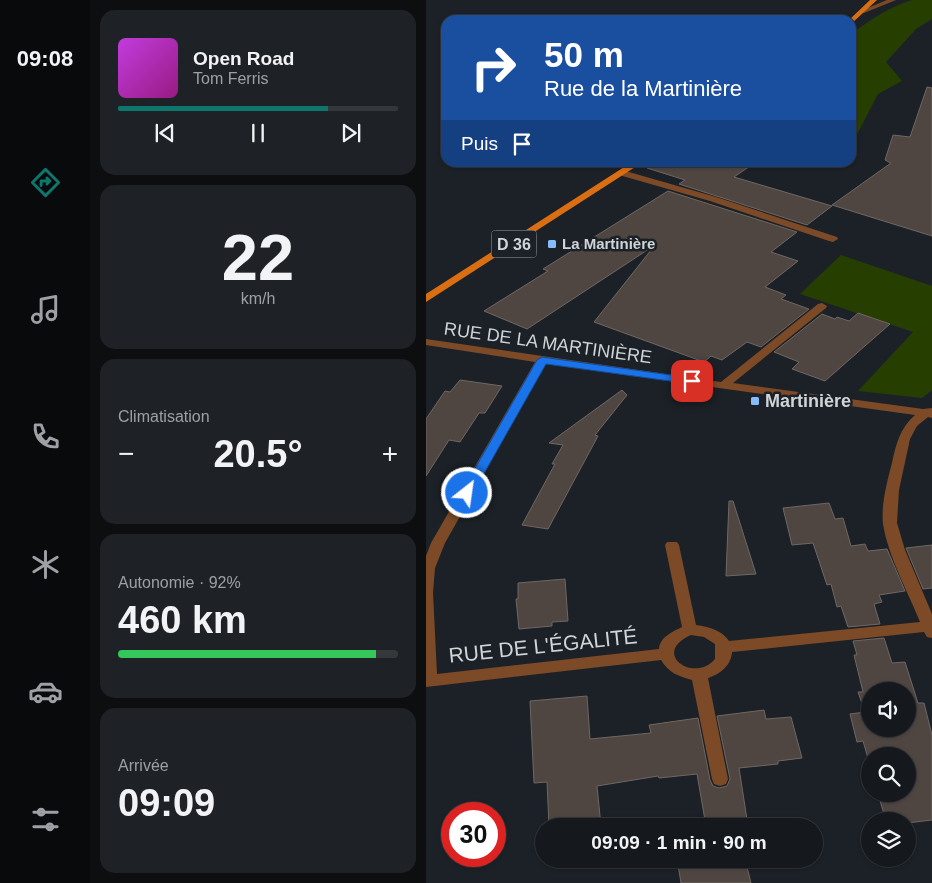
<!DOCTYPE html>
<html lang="fr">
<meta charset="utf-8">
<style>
body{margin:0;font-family:Helvetica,sans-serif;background:#1e2226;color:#f1f3f6;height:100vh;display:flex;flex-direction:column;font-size:19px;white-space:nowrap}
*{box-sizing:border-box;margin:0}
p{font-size:16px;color:#9da0a4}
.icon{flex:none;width:28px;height:28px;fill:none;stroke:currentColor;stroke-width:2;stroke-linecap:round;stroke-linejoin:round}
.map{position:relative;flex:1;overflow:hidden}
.sheet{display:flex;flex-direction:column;gap:10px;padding:10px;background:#0c0e10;width:336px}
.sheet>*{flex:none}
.banner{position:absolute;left:15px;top:15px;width:415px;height:152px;border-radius:15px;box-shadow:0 1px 4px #0004,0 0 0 1px #34383b;background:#1a4fa0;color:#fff;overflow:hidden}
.tools{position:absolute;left:435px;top:682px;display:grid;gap:10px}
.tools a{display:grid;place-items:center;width:55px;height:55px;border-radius:50%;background:#15191d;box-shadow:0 1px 4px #0004,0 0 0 1px #34383b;font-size:25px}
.speed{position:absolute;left:15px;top:802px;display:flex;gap:10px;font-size:25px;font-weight:700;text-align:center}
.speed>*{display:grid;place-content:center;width:65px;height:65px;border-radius:50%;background:#15191d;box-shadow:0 1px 4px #0004,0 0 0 1px #34383b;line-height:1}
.speed .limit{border:8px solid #d22;background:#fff;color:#111}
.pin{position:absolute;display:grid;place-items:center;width:42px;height:42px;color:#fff;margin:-21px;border-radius:10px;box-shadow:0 2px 8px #0006}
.me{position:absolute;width:55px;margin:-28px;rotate:30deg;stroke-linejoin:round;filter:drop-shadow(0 0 4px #0008)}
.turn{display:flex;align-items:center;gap:18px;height:105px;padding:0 20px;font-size:22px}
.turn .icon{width:65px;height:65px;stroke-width:2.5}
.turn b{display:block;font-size:35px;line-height:42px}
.then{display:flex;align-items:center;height:48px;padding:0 20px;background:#0003;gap:10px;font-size:19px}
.big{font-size:38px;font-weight:600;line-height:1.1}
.sheet .tile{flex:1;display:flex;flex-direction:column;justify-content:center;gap:8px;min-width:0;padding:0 18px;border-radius:15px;background:#1e2226}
.sheet .dial{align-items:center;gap:0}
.dial b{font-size:65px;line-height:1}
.song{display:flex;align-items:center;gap:15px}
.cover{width:60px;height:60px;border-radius:8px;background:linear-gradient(135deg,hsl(290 70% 55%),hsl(310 70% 35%))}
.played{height:5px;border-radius:2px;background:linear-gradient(90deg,#0f766e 75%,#34383b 75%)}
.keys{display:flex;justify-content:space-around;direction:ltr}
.heat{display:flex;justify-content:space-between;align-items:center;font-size:28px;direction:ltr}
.charge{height:8px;border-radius:4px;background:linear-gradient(90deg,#34c759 92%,#34383b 0)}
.trip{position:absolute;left:109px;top:818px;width:288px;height:50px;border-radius:25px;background:#15191d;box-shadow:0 1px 4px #0004,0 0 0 1px #34383b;font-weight:600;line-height:50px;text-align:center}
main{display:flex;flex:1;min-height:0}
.menu{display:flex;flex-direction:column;width:90px;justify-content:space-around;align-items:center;background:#080a0c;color:#9da0a4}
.menu .icon{width:35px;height:35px}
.menu .selected{color:#0f766e}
.menu b{font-size:22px;color:#f1f3f6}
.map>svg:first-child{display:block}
.green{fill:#263f00}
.building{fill:#4f4642;stroke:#6f6762;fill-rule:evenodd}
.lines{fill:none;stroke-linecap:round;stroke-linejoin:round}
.minor{fill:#7d4a28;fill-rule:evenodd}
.major{fill:#da6e13;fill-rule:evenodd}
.route{fill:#1a73e8;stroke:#114b97}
.poi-dot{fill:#87bbfb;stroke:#1c2127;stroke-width:2}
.labels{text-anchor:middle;stroke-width:5;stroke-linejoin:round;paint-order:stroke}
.far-poi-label{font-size:15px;font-weight:bold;fill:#d0d4d8;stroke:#1c2127;text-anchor:start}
.shield{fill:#1c2127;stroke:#9a9ea3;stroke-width:1}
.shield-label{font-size:16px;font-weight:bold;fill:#d0d4d8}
.street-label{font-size:18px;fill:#d0d4d8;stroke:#1c2127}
.poi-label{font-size:18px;font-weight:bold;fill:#d0d4d8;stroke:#1c2127;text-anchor:start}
.near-street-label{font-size:21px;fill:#d0d4d8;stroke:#1c2127}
</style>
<main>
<nav class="menu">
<b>09:08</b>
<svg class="icon selected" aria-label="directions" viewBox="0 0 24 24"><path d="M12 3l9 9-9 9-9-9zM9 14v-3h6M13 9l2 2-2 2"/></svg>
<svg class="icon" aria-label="music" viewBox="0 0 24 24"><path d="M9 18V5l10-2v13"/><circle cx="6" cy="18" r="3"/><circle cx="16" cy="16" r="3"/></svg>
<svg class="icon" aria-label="phone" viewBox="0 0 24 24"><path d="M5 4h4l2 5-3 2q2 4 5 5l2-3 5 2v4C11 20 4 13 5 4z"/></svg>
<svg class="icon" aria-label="climate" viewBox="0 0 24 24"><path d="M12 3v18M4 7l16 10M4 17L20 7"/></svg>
<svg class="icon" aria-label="car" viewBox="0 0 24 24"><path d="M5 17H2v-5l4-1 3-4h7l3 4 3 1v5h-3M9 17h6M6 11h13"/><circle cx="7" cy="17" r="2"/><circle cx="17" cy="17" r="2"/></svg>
<svg class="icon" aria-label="filters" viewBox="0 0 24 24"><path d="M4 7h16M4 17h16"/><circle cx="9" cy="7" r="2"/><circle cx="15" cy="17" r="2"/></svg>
</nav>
<section class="sheet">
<div class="tile">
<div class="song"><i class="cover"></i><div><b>Open Road</b><p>Tom Ferris</p></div></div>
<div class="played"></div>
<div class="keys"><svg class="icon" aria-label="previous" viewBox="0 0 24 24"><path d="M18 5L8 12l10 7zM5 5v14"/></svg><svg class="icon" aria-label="pause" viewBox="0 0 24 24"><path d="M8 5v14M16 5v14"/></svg><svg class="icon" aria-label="next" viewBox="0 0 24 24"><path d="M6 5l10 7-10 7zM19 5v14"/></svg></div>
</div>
<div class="tile dial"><b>22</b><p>km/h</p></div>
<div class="tile"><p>Climatisation</p>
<div class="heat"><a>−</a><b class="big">20.5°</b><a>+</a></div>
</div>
<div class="tile"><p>Autonomie · 92%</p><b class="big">460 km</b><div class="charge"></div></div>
<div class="tile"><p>Arrivée</p><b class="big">09:09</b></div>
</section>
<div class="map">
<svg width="506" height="883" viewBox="0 0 506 883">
<rect width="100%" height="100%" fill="#1c2127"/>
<!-- green -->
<path class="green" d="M 487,0 L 506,0 L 506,19 L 490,29 L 460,62 L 476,81 L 452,94 L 425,146 L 425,34 C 444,20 464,6 487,0 Z
M 415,255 L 506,286 L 506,390 L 496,398 L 432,391 L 487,332 L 374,294 Z"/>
<!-- building -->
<path class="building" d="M 501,87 L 506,88 L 506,236 L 406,205 L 465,163 L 459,160 L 467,135 L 484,137 Z
M 221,162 L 330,162 L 308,177 L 406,206 L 381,225 L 253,184 L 259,180 L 221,168 Z
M 242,191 L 371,232 L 345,252 L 372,261 L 339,287 L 360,295 L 355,299 L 383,309 L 335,347 L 321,342 L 296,360 L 285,356 L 278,362 L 168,322 L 229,245 L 101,329 L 58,311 L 122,271 L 117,269 Z
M 432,313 L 464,324 L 399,381 L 366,369 L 373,362 L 348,352 L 396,314 L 409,319 L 411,317 L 423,321 Z
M 34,380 L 76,386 L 59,413 L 53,413 L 34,442 L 23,440 L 0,476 L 0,419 L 19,391 L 24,392 Z
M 196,390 L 201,395 L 169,435 L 172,436 L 122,529 L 96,525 L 129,464 L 126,464 L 137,445 L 123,443 Z
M 303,501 L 307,501 L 330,574 L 300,576 Z
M 403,503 L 409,519 L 417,518 L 425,546 L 439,544 L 442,551 L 461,549 L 479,591 L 453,595 L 456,602 L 448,604 L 454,624 L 422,627 L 415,606 L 411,607 L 405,584 L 401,585 L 387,543 L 366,545 L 357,508 Z
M 506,545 L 506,588 L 497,589 L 480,548 Z
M 139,579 L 142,621 L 126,622 L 126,626 L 93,629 L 90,599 L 92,599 L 92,583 Z
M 458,638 L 466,663 L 479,662 L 492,703 L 498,703 L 506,735 L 506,820 L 481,823 L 481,821 L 460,821 L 452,794 L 481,794 L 481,756 L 444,756 L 444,765 L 437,741 L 431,742 L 424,714 L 439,712 L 432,692 L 437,692 L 428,655 L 431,655 L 427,641 ZM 444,691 L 481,691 L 481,729 L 444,729 Z
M 161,696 L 164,739 L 225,733 L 223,725 L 272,718 L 284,780 L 287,786 L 293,788 L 301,786 L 304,779 L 291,716 L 338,710 L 340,719 L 365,717 L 376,758 L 352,761 L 352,764 L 313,768 L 322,826 L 280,826 L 271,774 L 233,778 L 232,776 L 171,786 L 175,826 L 123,826 L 121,782 L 108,783 L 104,701 Z
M 251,859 L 319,859 L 325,883 L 255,883 Z"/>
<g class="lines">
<!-- minor -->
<path class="minor" d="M 461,0 L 470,0 L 438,13 L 432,12 Z
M 196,170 L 290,197 L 411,237 L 412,239 L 407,242 L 403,241 L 284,201 L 193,175 L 191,173 Z
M 396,303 L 401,306 L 400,308 L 307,383 L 497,409 L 506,408 L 506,418 L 502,417 L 491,426 L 484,439 L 473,490 L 471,523 L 479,550 L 506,614 L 506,638 L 501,637 L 498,632 L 306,652 C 305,666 294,674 282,678 L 302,779 L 300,784 L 294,786 L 288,784 L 286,779 L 266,680 C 252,676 243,673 235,660 L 0,687 L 0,556 L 5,543 L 109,362 L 0,345 L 0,339 L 295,382 L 392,304 ZM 120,364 L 489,415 C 474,428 470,444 466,463 C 461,482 455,504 457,524 C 462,556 482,592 494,622 L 303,641 C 296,630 283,627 270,625 L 253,545 L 251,542 L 241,542 L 239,545 L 256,627 C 246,632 234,637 233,649 L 11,674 L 7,593 L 9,568 L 19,543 ZM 265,635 L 278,637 L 289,644 L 289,659 C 268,684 224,653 265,635 Z"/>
<!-- major -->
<path class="major" d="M 444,0 L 451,0 L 425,24 L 425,20 L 423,20 Z
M 206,162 L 217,162 L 0,302 L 0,294 Z"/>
</g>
<!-- route -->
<path class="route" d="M 116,357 L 266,378 L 272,381 L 266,384 L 120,364 L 47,493 L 41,497 L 37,496 L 35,493 L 111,360 Z"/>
<!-- markers -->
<g class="poi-dot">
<rect x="121" y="239" width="10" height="10" rx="2.5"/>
<rect x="324" y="396" width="10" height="10" rx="2.5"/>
</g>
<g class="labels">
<!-- far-poi labels -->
<g class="far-poi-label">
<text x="136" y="249">La Martinière</text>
</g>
<!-- shield labels -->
<rect class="shield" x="65.5" y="230.5" width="45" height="27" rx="4"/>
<g class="shield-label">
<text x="88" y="250">D 36</text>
</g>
<!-- street labels -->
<g class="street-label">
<text transform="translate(122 343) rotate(8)" y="6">RUE DE LA MARTINIÈRE</text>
</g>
<!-- poi labels -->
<g class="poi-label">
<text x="339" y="407">Martinière</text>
</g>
<!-- near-street labels -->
<g class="near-street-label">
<text transform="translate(117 646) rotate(-6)" y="7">RUE DE L'ÉGALITÉ</text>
</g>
</g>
</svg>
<div class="tools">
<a><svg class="icon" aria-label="sound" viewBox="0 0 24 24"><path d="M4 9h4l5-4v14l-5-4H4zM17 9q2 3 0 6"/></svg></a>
<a><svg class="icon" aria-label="search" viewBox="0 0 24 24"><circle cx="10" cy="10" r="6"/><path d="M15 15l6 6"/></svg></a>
<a><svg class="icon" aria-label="layers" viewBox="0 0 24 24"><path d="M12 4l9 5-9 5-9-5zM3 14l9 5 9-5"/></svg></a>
</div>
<div class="speed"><div class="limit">30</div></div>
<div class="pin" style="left:266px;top:381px;background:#d93025"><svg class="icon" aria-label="arrive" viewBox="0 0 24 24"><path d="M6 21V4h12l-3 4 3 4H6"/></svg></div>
<svg class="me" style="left:41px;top:493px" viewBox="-20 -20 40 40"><circle r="17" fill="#1a73e8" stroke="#fff" stroke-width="3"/><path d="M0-11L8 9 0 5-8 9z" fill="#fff"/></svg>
<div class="trip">09:09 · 1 min · 90 m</div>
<div class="banner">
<div class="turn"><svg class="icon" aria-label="right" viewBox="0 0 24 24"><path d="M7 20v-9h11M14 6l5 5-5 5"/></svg><div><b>50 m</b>Rue de la Martinière</div></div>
<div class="then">Puis<svg class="icon" aria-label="arrive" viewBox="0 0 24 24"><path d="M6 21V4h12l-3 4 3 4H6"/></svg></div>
</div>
</div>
</main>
